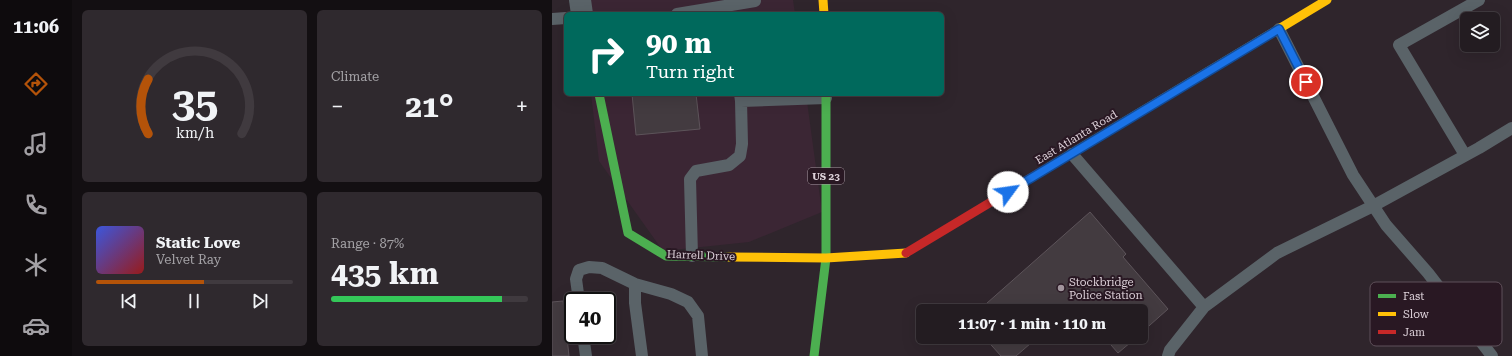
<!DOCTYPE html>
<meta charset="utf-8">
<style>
body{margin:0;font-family:"Roboto Serif",serif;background:#2f292e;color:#f1f3f6;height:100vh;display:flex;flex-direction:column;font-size:15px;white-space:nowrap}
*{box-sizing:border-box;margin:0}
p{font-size:13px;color:#a3a1a5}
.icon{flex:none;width:22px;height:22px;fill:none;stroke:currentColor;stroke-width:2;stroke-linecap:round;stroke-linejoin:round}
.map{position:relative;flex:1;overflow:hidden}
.panel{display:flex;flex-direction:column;gap:10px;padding:10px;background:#130f12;width:480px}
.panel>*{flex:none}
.guide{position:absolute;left:12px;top:12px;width:380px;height:84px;border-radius:6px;box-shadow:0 4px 16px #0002,0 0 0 1px #403a3f;background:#00695c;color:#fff;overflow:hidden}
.controls{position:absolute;left:908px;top:12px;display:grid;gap:8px}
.controls a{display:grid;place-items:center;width:40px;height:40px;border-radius:6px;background:#231c21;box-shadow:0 4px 16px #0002,0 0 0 1px #403a3f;font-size:20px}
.speed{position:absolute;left:12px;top:292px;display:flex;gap:8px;font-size:20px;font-weight:700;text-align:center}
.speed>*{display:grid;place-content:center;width:52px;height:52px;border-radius:50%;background:#231c21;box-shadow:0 4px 16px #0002,0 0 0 1px #403a3f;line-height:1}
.speed .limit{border:2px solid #111;border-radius:6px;background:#fff;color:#111}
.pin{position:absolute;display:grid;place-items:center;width:34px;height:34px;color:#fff;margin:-17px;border:2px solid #fff;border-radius:50%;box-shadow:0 1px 4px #0007}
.me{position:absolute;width:44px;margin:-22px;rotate:59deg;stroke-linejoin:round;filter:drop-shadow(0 0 3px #0008)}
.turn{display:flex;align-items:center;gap:14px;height:84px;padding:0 16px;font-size:18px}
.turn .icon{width:52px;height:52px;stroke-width:2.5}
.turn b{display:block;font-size:28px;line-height:34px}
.big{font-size:30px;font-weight:700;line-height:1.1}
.panel .widget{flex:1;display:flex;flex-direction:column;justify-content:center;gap:6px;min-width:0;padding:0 14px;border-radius:6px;background:#2f292e}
.panel .dial{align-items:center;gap:0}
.dial svg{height:104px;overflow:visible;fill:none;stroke:#403a3f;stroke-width:7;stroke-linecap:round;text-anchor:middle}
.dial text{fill:#f1f3f6;stroke:none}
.song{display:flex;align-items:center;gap:12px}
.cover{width:48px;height:48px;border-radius:6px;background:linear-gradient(135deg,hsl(230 70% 55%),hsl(0 70% 35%))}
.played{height:4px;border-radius:2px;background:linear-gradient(90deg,#b45309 55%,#403a3f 55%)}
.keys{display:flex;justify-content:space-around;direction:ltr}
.heat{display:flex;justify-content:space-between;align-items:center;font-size:22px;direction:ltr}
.charge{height:6px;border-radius:3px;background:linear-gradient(90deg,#34c759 87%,#403a3f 0)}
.panel .tiles{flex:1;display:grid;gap:10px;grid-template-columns:repeat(2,1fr)}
.trip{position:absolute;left:364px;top:304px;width:232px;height:40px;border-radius:6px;background:#231c21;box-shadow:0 4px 16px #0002,0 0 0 1px #403a3f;font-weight:700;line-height:40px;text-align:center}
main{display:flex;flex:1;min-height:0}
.dock{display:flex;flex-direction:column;width:72px;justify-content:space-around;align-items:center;background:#0e0b0d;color:#a3a1a5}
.dock .icon{width:28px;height:28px}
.dock .selected{color:#b45309}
.dock b{font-size:18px;color:#f1f3f6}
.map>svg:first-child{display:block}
.built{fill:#3b2634}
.building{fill:#433b40;stroke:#5d545a}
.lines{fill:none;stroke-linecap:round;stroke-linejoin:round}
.lane{stroke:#5a6368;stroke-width:12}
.street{stroke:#5a6368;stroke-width:22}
.fast{stroke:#4caf50;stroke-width:9}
.slow{stroke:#ffc107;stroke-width:9}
.jam{stroke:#c62828;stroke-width:9}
.route-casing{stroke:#114b97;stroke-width:10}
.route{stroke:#1a73e8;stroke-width:7}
.poi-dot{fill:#a1959d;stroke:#291823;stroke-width:1.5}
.labels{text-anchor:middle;stroke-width:4;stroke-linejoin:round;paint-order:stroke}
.shield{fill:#291823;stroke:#a89aa3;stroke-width:1}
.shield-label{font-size:10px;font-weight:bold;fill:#ded2da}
.street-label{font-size:11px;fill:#ded2da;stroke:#291823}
.poi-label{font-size:11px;fill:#ded2da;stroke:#291823;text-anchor:start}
.key{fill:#291823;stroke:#5f505a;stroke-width:1}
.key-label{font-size:11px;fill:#ded2da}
</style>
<main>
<nav class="dock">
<b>11:06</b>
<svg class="icon selected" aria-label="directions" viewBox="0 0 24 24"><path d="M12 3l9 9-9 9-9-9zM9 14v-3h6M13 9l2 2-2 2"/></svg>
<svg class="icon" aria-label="music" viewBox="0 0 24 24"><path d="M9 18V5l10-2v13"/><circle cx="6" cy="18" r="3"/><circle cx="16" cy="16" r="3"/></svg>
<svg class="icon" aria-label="phone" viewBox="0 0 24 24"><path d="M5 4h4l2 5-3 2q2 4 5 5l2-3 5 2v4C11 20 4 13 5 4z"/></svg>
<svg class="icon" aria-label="climate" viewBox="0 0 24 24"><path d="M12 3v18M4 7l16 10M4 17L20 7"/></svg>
<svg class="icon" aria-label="car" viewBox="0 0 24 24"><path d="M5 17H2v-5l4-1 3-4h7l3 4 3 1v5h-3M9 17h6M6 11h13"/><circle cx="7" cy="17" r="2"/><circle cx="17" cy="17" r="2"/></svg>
</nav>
<section class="panel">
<div class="tiles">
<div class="widget dial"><svg viewBox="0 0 100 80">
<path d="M14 69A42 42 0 1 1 86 69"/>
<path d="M14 69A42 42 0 0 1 14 27" stroke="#b45309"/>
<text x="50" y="56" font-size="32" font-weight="700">35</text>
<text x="50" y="72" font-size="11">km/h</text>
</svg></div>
<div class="widget"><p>Climate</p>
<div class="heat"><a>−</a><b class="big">21°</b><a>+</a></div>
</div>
<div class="widget">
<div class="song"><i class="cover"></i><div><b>Static Love</b><p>Velvet Ray</p></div></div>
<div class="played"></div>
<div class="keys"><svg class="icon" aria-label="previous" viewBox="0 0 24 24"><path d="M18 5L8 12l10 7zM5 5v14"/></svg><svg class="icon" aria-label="pause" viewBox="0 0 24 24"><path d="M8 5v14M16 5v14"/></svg><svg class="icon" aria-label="next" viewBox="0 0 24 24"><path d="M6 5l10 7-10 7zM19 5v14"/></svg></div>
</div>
<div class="widget"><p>Range · 87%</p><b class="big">435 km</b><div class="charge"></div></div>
</div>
</section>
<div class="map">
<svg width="960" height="356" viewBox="0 0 960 356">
<rect width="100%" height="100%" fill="#2f252c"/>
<!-- built -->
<path class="built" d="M 27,0 L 241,0 L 243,14 L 29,14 Z
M 39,94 L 254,94 L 270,212 L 197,242 L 111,251 L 47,161 Z"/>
<!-- building -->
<path class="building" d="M 80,94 L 144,94 L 148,129 L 84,135 Z
M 538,212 L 574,254 L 571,257 L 616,309 L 589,333 L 589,311 L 529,311 L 523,304 L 515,311 L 426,311 Z
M 11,301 L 17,356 L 0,356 L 0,302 Z
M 432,337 L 486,337 L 464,356 L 449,356 Z
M 552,337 L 585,337 L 566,353 Z"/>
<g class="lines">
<!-- lane -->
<path class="lane" d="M 125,14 L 203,1
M 0,19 L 14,18
M 727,29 L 801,175 L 834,225 L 876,273 L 940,356
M 188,94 L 189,101 L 274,98
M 520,154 L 652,307
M 913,155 L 847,45 L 927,0
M 140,256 L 138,179 L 144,171 L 177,165 L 188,156 L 190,144 L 189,101
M 83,284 L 83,303 L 90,356
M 27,301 L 24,279 L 27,270 L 37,267 L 50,268 L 83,284 L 119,294 L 136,302 L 146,316 L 150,356
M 31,335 L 34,356
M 616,356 L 618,350 L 652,307 L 725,253 L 821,206 L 927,148 L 960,128"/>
<!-- street -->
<path class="street" d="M 28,0 L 30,14"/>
<!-- fast -->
<path class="fast" d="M 47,94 L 76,233 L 114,256 L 176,257
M 262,356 L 274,258 L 274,94"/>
<!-- slow -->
<path class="slow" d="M 271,0 L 272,14
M 497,167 L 775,0
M 176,257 L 274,258 L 354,253"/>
<!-- jam -->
<path class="jam" d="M 354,253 L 497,167"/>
</g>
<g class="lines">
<!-- route casing -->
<g class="route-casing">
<path id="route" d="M 456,192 L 727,29 L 754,82"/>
</g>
<!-- route -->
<use href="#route" class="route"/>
</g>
<!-- markers -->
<circle class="poi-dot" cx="509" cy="288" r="4"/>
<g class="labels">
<!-- shield labels -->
<rect class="shield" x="256" y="168" width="36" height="16" rx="3"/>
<g class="shield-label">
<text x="274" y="180">US 23</text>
</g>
<!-- street labels -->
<g class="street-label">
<text transform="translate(524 137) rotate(-31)" y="4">East Atlanta Road</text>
<text transform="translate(149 255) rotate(2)" y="4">Harrell Drive</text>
</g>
<!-- poi labels -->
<g class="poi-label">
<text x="517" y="286">Stockbridge<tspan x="517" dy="13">Police Station</tspan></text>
</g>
</g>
<!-- legend -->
<rect x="818" y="282" width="132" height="64" rx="6" class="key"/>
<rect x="826" y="294" width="18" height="4" fill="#4caf50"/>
<rect x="826" y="312" width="18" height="4" fill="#ffc107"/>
<rect x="826" y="330" width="18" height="4" fill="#c62828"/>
<g class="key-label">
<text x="851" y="300">Fast</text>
<text x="851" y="318">Slow</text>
<text x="851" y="336">Jam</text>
</g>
</svg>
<div class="controls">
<a><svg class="icon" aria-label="layers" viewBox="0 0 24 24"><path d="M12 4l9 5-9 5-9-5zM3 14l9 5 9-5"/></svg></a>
</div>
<div class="speed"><div class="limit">40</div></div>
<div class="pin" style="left:754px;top:82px;background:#d93025"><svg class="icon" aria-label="arrive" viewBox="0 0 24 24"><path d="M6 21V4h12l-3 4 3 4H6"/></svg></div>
<svg class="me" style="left:456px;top:192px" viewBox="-20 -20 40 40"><circle r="19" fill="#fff"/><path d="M0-13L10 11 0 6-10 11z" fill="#1a73e8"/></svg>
<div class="trip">11:07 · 1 min · 110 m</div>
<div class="guide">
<div class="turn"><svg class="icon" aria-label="right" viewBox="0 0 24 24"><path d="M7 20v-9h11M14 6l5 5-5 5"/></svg><div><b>90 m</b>Turn right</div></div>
</div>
</div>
</main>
